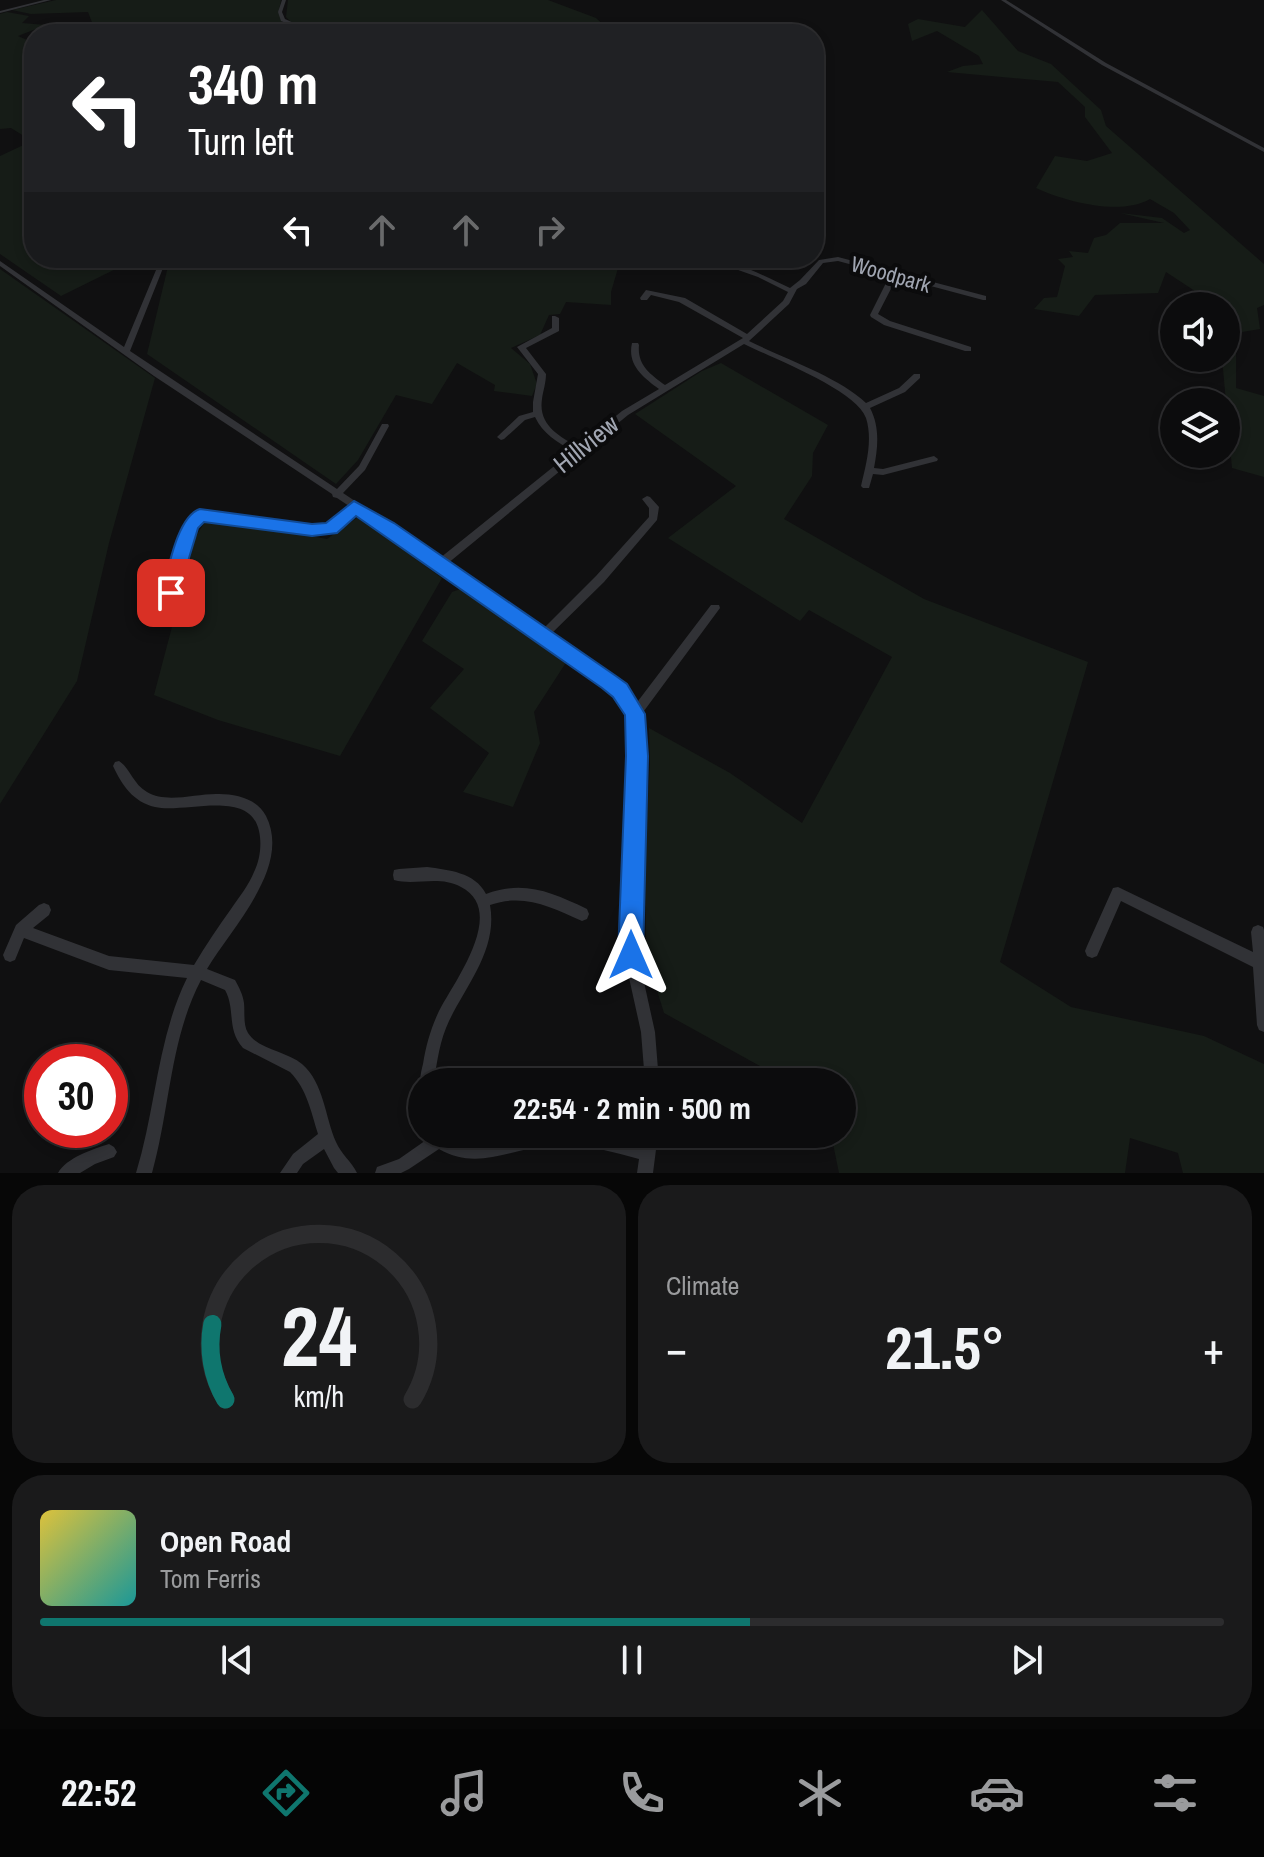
<!DOCTYPE html>
<meta charset="utf-8">
<style>
body{margin:0;font-family:"Archivo Narrow",sans-serif;background:#1a1a1b;color:#f1f3f6;height:100vh;display:flex;flex-direction:column;font-size:30px;white-space:nowrap}
*{box-sizing:border-box;margin:0}
p{font-size:26px;color:#9a9b9d}
.icon{flex:none;width:44px;height:44px;fill:none;stroke:currentColor;stroke-width:2;stroke-linecap:round;stroke-linejoin:round}
.map{position:relative;height:1173px;overflow:hidden}
.side{display:flex;flex-direction:column;gap:12px;padding:12px;background:#070707;flex:1}
.side>*{flex:none}
.banner{position:absolute;left:24px;top:24px;width:800px;height:244px;border-radius:32px;box-shadow:0 4px 12px #0003,0 0 0 2px #2c2c2e;background:#202124;color:#fff;overflow:hidden}
.controls{position:absolute;left:1160px;top:292px;display:grid;gap:16px}
.controls a{display:grid;place-items:center;width:80px;height:80px;border-radius:50%;background:#0c0c0d;box-shadow:0 4px 12px #0003,0 0 0 2px #2c2c2e;font-size:40px}
.speed{position:absolute;left:24px;top:1044px;display:flex;gap:16px;font-size:40px;font-weight:700;text-align:center}
.speed>*{display:grid;place-content:center;width:104px;height:104px;border-radius:50%;background:#0c0c0d;box-shadow:0 4px 12px #0003,0 0 0 2px #2c2c2e;line-height:1}
.speed .limit{border:12px solid #d22;background:#fff;color:#111}
.pin{position:absolute;display:grid;place-items:center;width:68px;height:68px;color:#fff;margin:-34px;border-radius:16px;box-shadow:0 4px 12px #0006}
.me{position:absolute;width:88px;margin:-44px;rotate:0deg;stroke-linejoin:round;filter:drop-shadow(0 0 6px #0008)}
.turn{display:flex;align-items:center;gap:28px;height:168px;padding:0 32px;font-size:36px}
.turn .icon{width:104px;height:104px;stroke-width:2.5}
.turn b{display:block;font-size:56px;line-height:68px}
.lanes{display:flex;align-items:center;height:76px;padding:0 32px;background:#0003;justify-content:center;gap:40px;direction:ltr}
.lanes .off{opacity:.35}
.big{font-size:60px;font-weight:800;line-height:1.1}
.side .card{flex:1;display:flex;flex-direction:column;justify-content:center;gap:12px;min-width:0;padding:0 28px;border-radius:32px;background:#1a1a1b}
.side .dial{align-items:center;gap:0}
.dial svg{height:208px;overflow:visible;fill:none;stroke:#2c2c2e;stroke-width:7;stroke-linecap:round;text-anchor:middle}
.dial text{fill:#f1f3f6;stroke:none}
.song{display:flex;align-items:center;gap:24px}
.cover{width:96px;height:96px;border-radius:12px;background:linear-gradient(135deg,hsl(50 70% 55%),hsl(180 70% 35%))}
.played{height:8px;border-radius:4px;background:linear-gradient(90deg,#0f766e 60%,#2c2c2e 60%)}
.keys{display:flex;justify-content:space-around;direction:ltr}
.heat{display:flex;justify-content:space-between;align-items:center;font-size:44px;direction:ltr}
.side .tiles{flex:1;display:grid;gap:12px;grid-template-columns:1fr 1fr}
.card:last-child{grid-column:span 2}
.trip{position:absolute;left:408px;top:1068px;width:448px;height:80px;border-radius:40px;background:#0c0c0d;box-shadow:0 4px 12px #0003,0 0 0 2px #2c2c2e;font-weight:800;line-height:80px;text-align:center}
.dock{display:flex;height:128px;justify-content:space-around;align-items:center;background:#050505;color:#9a9b9d}
.dock .icon{width:56px;height:56px}
.dock .active{color:#0f766e}
.dock b{font-size:36px;color:#f1f3f6}
.map>svg:first-child{display:block}
.green{fill:#161c17}
.lines{fill:none;stroke-linecap:round;stroke-linejoin:round}
.minor{fill:#313236;fill-rule:evenodd}
.route{fill:#1a73e8;stroke:#114b97;stroke-width:2}
.labels{text-anchor:middle;stroke-width:8;stroke-linejoin:round;paint-order:stroke}
.far-street-label{font-size:22px;fill:#a1a6b2;stroke:#0b0b0c}
.street-label{font-size:26px;fill:#a1a6b2;stroke:#0b0b0c}
</style>
<div class="map">
<svg width="1264" height="1173" viewBox="0 0 1264 1173">
<rect width="100%" height="100%" fill="#101011"/>
<!-- green -->
<path class="green" d="M 56,0 L 281,0 L 279,10 L 282,22 L 312,34 L 64,34 L 93,25 L 88,12 L 31,14 L 12,10 Z
M 288,0 L 548,0 L 596,18 L 613,34 L 323,34 L 292,23 L 286,17 Z
M 982,10 L 1018,51 L 1051,64 L 1101,110 L 1106,126 L 1264,264 L 1264,305 L 1257,308 L 1260,329 L 1236,333 L 1236,388 L 1264,396 L 1264,477 L 1232,468 L 1222,358 L 1226,358 L 1226,306 L 1222,306 L 1222,300 L 1204,297 L 1166,272 L 1158,293 L 1095,295 L 1079,316 L 1034,309 L 1044,298 L 1057,297 L 1065,266 L 1058,259 L 1073,257 L 1069,251 L 1088,253 L 1094,238 L 1106,235 L 1120,223 L 1164,223 L 1120,213 L 1162,218 L 1184,233 L 1190,230 L 1174,213 L 1150,199 C 1121,216 1066,202 1036,188 L 1055,156 L 1087,161 L 1112,153 L 1085,117 L 1085,107 L 1058,82 L 947,72 L 963,66 L 983,64 L 979,56 L 937,31 L 912,41 L 908,24 L 918,19 L 965,27 Z
M 7,12 L 29,16 L 22,23 L 46,25 L 18,36 L 34,43 L 34,258 L 138,258 L 61,296 L 0,254 L 0,156 L 32,141 L 11,128 L 0,129 L 0,14 Z
M 170,258 L 621,258 L 611,292 L 611,305 L 566,302 L 560,314 L 549,315 L 540,335 L 511,348 L 530,364 L 537,384 L 532,396 L 494,391 L 495,385 L 457,363 L 432,404 L 396,395 L 358,460 L 336,484 L 147,354 Z
M 0,269 L 155,378 L 109,543 L 77,681 L 0,804 Z
M 721,363 L 828,425 L 813,453 L 812,476 L 784,519 L 924,599 L 1088,662 L 1000,962 L 1071,1007 L 1204,1036 L 1264,1064 L 1264,1173 L 1183,1173 L 1178,1153 L 1130,1138 L 1125,1173 L 839,1173 L 831,1134 L 842,1134 L 842,1082 L 789,1082 L 664,1013 L 646,955 L 645,849 L 650,764 L 649,728 L 730,773 L 802,823 L 892,657 L 809,610 L 800,621 L 668,538 L 736,486 L 635,414 L 702,371 Z
M 208,517 L 327,539 L 358,517 L 442,578 L 340,756 L 218,720 L 154,695 L 196,536 Z
M 463,588 L 567,661 L 534,712 L 540,743 L 513,807 L 463,792 L 489,753 L 430,708 L 464,669 L 422,641 L 452,592 Z"/>
<g class="lines">
<!-- minor -->
<path class="minor" d="M 44,0 L 51,0 L 0,13 L 0,11 Z
M 282,0 L 286,0 L 282,12 L 285,19 L 318,34 L 312,34 L 281,21 L 278,12 Z
M 1001,0 L 1006,0 L 1106,63 L 1264,148 L 1264,152 L 1102,65 Z
M 838,257 L 986,296 L 986,300 L 983,300 L 897,277 L 878,314 L 890,321 L 971,347 L 971,351 L 965,351 L 884,325 L 871,317 L 870,315 L 890,275 L 838,261 L 823,263 L 806,284 L 797,289 L 789,304 L 749,341 C 783,358 839,377 866,403 L 899,388 L 914,374 L 920,374 L 920,378 L 905,392 L 870,408 C 880,427 878,447 874,468 L 883,469 L 934,456 L 938,459 L 937,461 L 883,475 L 873,474 L 869,488 L 863,488 L 861,486 C 866,465 873,440 866,418 C 856,390 772,358 744,344 L 628,415 L 447,564 L 542,630 L 596,576 L 649,517 L 649,508 L 642,499 L 647,496 L 650,497 L 659,507 L 657,520 L 604,582 L 550,635 L 624,687 L 635,705 L 711,605 L 719,605 L 720,608 L 641,715 L 643,756 L 638,955 L 655,1032 L 659,1082 L 645,1082 L 641,1032 L 624,955 L 631,756 L 629,715 L 616,693 L 356,510 L 334,531 L 312,534 L 202,519 L 194,527 L 169,618 L 168,621 L 160,621 L 159,618 L 185,526 L 197,513 L 200,512 L 312,526 L 329,526 L 349,506 L 337,498 L 333,497 L 332,494 L 154,376 L 0,266 L 0,261 L 124,347 L 161,258 L 167,258 L 130,351 L 337,489 L 359,466 L 382,424 L 388,424 L 389,426 L 365,470 L 343,493 L 440,558 L 573,451 C 557,442 543,434 535,417 L 525,420 L 504,439 L 501,440 L 497,437 L 519,416 L 533,412 L 533,402 L 538,374 L 517,347 L 552,328 L 552,316 L 555,316 L 559,318 L 559,331 L 526,348 L 546,374 C 546,383 543,391 542,399 C 538,425 559,436 578,447 L 622,411 L 659,389 C 643,377 627,365 632,343 L 638,343 L 639,345 C 637,365 650,374 665,385 L 743,338 L 679,302 L 651,295 L 647,300 L 641,300 L 640,298 L 646,290 L 685,298 L 747,334 L 783,301 L 788,292 L 758,277 L 704,258 C 730,258 767,277 790,288 L 800,280 L 819,260 Z
M 119,761 C 130,768 133,784 147,792 C 167,804 197,793 219,794 C 237,794 257,799 266,816 C 292,867 231,928 207,969 L 235,980 C 239,987 243,995 244,1003 C 245,1013 243,1025 248,1033 C 259,1050 287,1051 302,1064 C 324,1083 325,1117 336,1142 C 341,1154 352,1162 357,1173 L 338,1173 L 334,1168 L 324,1149 L 303,1164 L 297,1173 L 280,1173 L 293,1154 L 318,1134 C 311,1112 307,1089 290,1072 L 243,1048 C 226,1029 236,1010 225,990 L 201,980 C 170,1039 170,1109 152,1173 L 136,1173 C 156,1108 157,1039 187,978 L 109,970 L 24,938 L 15,960 L 10,962 L 5,960 L 3,955 L 16,925 L 39,905 L 44,903 L 49,905 L 51,910 L 49,915 L 33,928 L 109,956 L 194,965 C 206,945 218,927 231,909 C 239,897 249,885 254,872 C 260,860 262,844 259,831 C 250,788 184,814 155,807 C 133,802 122,785 113,766 L 115,762 Z
M 427,867 C 448,870 475,872 486,894 C 524,880 551,892 587,909 L 589,914 L 587,919 L 582,921 C 551,907 524,893 490,905 C 498,949 467,984 449,1021 C 440,1040 437,1061 434,1082 L 422,1082 L 422,1087 C 419,1079 421,1072 423,1064 C 426,1045 431,1028 439,1011 C 454,982 508,911 461,887 C 439,875 415,886 394,880 L 393,875 L 394,870 L 399,869 Z
M 1118,887 L 1253,952 L 1251,932 L 1253,927 L 1258,925 L 1263,927 L 1264,930 L 1264,1032 L 1259,1030 L 1257,1025 L 1253,967 L 1121,901 L 1097,956 L 1092,958 L 1087,956 L 1085,951 L 1087,946 L 1113,888 Z
M 427,1134 L 446,1134 L 452,1140 L 461,1145 L 472,1147 L 485,1146 L 527,1134 L 599,1134 L 641,1144 L 642,1134 L 658,1134 L 653,1173 L 637,1173 L 639,1159 C 613,1152 586,1144 559,1145 C 516,1145 480,1173 439,1149 L 409,1169 L 401,1173 L 375,1173 L 377,1167 L 399,1159 L 429,1138 Z
M 109,1144 L 114,1147 L 117,1152 L 114,1157 L 95,1164 L 80,1173 L 58,1173 C 66,1158 93,1149 109,1144 Z"/>
</g>
<!-- route -->
<path class="route" d="M 354,501 L 394,523 L 616,676 L 627,684 L 645,714 L 648,756 L 643,955 L 640,964 L 631,967 L 622,964 L 618,955 L 626,756 L 625,715 L 613,697 L 602,688 L 356,516 L 337,533 L 312,536 L 204,522 L 198,528 L 177,598 L 164,598 L 162,593 C 168,571 177,516 200,509 L 312,524 L 326,523 Z"/>
<g class="labels">
<!-- far-street labels -->
<g class="far-street-label">
<text transform="translate(891 274) rotate(16)" y="8">Woodpark</text>
</g>
<!-- street labels -->
<g class="street-label">
<text transform="translate(586 444) rotate(-39)" y="9">Hillview</text>
</g>
</g>
</svg>
<div class="controls">
<a><svg class="icon" aria-label="sound" viewBox="0 0 24 24"><path d="M4 9h4l5-4v14l-5-4H4zM17 9q2 3 0 6"/></svg></a>
<a><svg class="icon" aria-label="layers" viewBox="0 0 24 24"><path d="M12 4l9 5-9 5-9-5zM3 14l9 5 9-5"/></svg></a>
</div>
<div class="speed"><div class="limit">30</div></div>
<div class="pin" style="left:171px;top:593px;background:#d93025"><svg class="icon" aria-label="arrive" viewBox="0 0 24 24"><path d="M6 21V4h12l-3 4 3 4H6"/></svg></div>
<svg class="me" style="left:631px;top:955px" viewBox="-20 -20 40 40"><path d="M0-17L14 15 0 8-14 15z" fill="#1a73e8" stroke="#fff" stroke-width="4"/></svg>
<div class="trip">22:54 · 2 min · 500 m</div>
<div class="banner">
<div class="turn"><svg class="icon" aria-label="left" viewBox="0 0 24 24"><path d="M17 20v-9H6M10 6l-5 5 5 5"/></svg><div><b>340 m</b>Turn left</div></div>
<div class="lanes"><svg class="icon" aria-label="left" viewBox="0 0 24 24"><path d="M17 20v-9H6M10 6l-5 5 5 5"/></svg><svg class="icon off" aria-label="ahead" viewBox="0 0 24 24"><path d="M12 20V5M6 11l6-6 6 6"/></svg><svg class="icon off" aria-label="ahead" viewBox="0 0 24 24"><path d="M12 20V5M6 11l6-6 6 6"/></svg><svg class="icon off" aria-label="right" viewBox="0 0 24 24"><path d="M7 20v-9h11M14 6l5 5-5 5"/></svg></div>
</div>
</div>
<section class="side">
<div class="tiles">
<div class="card dial"><svg viewBox="0 0 100 80">
<path d="M14 69A42 42 0 1 1 86 69"/>
<path d="M14 69A42 42 0 0 1 9 40" stroke="#0f766e"/>
<text x="50" y="56" font-size="32" font-weight="700">24</text>
<text x="50" y="72" font-size="11">km/h</text>
</svg></div>
<div class="card"><p>Climate</p>
<div class="heat"><a>−</a><b class="big">21.5°</b><a>+</a></div>
</div>
<div class="card">
<div class="song"><i class="cover"></i><div><b>Open Road</b><p>Tom Ferris</p></div></div>
<div class="played"></div>
<div class="keys"><svg class="icon" aria-label="previous" viewBox="0 0 24 24"><path d="M18 5L8 12l10 7zM5 5v14"/></svg><svg class="icon" aria-label="pause" viewBox="0 0 24 24"><path d="M8 5v14M16 5v14"/></svg><svg class="icon" aria-label="next" viewBox="0 0 24 24"><path d="M6 5l10 7-10 7zM19 5v14"/></svg></div>
</div>
</div>
</section>
<nav class="dock">
<b>22:52</b>
<svg class="icon active" aria-label="directions" viewBox="0 0 24 24"><path d="M12 3l9 9-9 9-9-9zM9 14v-3h6M13 9l2 2-2 2"/></svg>
<svg class="icon" aria-label="music" viewBox="0 0 24 24"><path d="M9 18V5l10-2v13"/><circle cx="6" cy="18" r="3"/><circle cx="16" cy="16" r="3"/></svg>
<svg class="icon" aria-label="phone" viewBox="0 0 24 24"><path d="M5 4h4l2 5-3 2q2 4 5 5l2-3 5 2v4C11 20 4 13 5 4z"/></svg>
<svg class="icon" aria-label="climate" viewBox="0 0 24 24"><path d="M12 3v18M4 7l16 10M4 17L20 7"/></svg>
<svg class="icon" aria-label="car" viewBox="0 0 24 24"><path d="M5 17H2v-5l4-1 3-4h7l3 4 3 1v5h-3M9 17h6M6 11h13"/><circle cx="7" cy="17" r="2"/><circle cx="17" cy="17" r="2"/></svg>
<svg class="icon" aria-label="filters" viewBox="0 0 24 24"><path d="M4 7h16M4 17h16"/><circle cx="9" cy="7" r="2"/><circle cx="15" cy="17" r="2"/></svg>
</nav>
